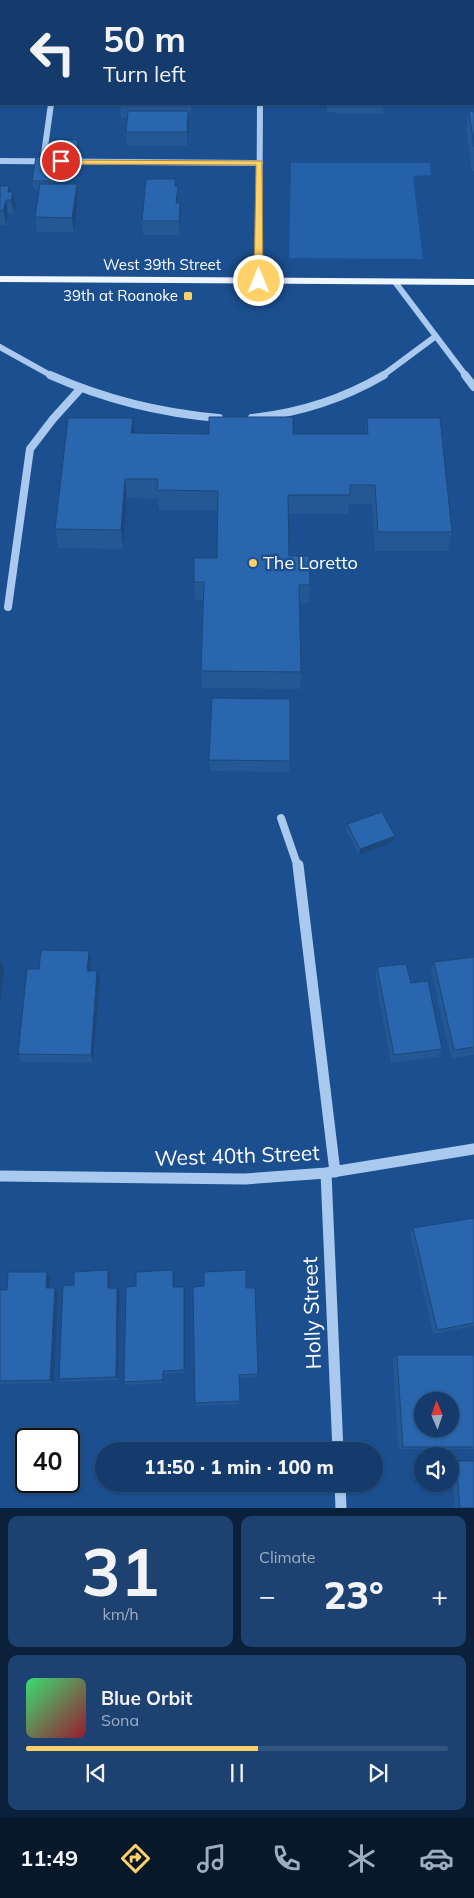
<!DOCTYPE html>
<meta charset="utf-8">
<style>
body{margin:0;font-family:Mulish,sans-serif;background:#1d4271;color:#f1f3f6;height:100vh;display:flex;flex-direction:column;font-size:19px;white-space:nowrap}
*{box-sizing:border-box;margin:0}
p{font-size:16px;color:#9dadc1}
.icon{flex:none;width:28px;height:28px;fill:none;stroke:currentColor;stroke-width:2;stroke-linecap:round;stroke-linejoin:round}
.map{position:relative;height:1508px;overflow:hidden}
.sheet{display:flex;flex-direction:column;gap:8px;padding:8px;background:#0b203b;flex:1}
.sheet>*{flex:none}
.guide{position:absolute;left:0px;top:0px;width:475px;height:105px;box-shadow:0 1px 4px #0004,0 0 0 1px #33557e;background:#143b6b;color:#f1f3f6;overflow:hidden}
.needle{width:32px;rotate:358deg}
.tools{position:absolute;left:414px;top:1392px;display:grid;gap:10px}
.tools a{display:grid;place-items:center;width:45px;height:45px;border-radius:50%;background:#143b6b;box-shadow:0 1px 4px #0004,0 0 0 1px #33557e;font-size:25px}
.speed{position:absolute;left:15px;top:1428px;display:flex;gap:10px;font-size:25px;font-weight:700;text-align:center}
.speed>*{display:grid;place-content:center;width:65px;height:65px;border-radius:50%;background:#143b6b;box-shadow:0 1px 4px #0004,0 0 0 1px #33557e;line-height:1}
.speed .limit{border:2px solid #111;border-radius:8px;background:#fff;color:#111}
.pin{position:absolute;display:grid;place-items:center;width:42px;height:42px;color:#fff;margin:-21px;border:2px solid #fff;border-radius:50%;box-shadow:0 1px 5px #0007}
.me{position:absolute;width:55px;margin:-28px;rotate:0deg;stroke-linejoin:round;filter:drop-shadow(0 0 4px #0008)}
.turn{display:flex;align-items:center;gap:18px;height:105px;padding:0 20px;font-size:22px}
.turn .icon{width:65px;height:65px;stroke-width:2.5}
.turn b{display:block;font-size:35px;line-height:42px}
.big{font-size:38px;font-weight:800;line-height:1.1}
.sheet .widget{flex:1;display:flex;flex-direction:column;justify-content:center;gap:8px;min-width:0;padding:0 18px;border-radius:10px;background:#1d4271}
.sheet .dial{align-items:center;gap:0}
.dial b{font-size:65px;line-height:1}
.song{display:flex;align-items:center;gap:15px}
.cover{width:60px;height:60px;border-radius:8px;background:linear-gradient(135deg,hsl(140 70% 55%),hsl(350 70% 35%))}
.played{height:5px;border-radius:2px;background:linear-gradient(90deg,#ffd166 55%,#33557e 55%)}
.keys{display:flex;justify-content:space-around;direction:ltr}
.heat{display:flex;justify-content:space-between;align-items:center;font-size:28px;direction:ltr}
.sheet .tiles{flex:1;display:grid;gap:8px;grid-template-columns:1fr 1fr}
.widget:last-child{grid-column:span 2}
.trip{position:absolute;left:95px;top:1442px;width:288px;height:50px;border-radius:25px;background:#143b6b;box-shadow:0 1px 4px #0004,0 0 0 1px #33557e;font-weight:800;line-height:50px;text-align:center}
.dock{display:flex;height:80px;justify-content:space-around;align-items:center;background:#08182b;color:#9dadc1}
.dock .icon{width:35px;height:35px}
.dock .active{color:#ffd166}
.dock b{font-size:22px;color:#f1f3f6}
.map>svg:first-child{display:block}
.green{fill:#2461a8}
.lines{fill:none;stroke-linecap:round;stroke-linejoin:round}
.minor-far2{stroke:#a9c9ee;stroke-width:6}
.minor-far1{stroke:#a9c9ee;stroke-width:8}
.minor{stroke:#a9c9ee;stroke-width:11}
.major{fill:#f0f6ff;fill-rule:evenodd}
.wall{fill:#245895}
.shaded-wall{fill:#1d4779}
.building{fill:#2a66ad;stroke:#1d4779;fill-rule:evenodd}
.route{fill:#ffd166;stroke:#a68842}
.poi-dot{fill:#ffd166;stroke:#1b4f8f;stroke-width:2}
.labels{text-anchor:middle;stroke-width:5;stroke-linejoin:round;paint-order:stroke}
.far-street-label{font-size:15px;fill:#fff;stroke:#1b4f8f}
.far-poi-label{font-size:15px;fill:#fff;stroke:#1b4f8f;text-anchor:end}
.poi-label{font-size:18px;fill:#fff;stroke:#1b4f8f;text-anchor:start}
.near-street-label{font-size:21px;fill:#fff;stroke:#1b4f8f}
</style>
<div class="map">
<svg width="474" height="1508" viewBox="0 0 474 1508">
<rect width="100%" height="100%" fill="#1b4f8f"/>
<!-- green -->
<path class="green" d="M 291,163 L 430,163 L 431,175 L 413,176 L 423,259 L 289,258 Z"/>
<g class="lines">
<!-- minor-far2 -->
<path class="minor-far2" d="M 209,0 L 364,1
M 0,161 L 260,163
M 43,161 L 51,104
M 259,281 L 260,104
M 395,282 L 466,376
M 0,347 L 52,376
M 382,376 L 436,336"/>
<!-- minor-far1 -->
<path class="minor-far1" d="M 50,375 C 104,399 159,413 219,418
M 465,375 L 474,387
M 252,418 C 300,413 343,399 384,375
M 8,607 L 30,449 L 53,419 L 81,388
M 281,818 L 298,867"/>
<!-- minor -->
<path class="minor" d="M 298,865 L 335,1172
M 326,1173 L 338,1451
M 0,1176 L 245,1179 L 326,1173 L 474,1149
M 340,1484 L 341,1508"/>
<!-- major -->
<path class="major" d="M 0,276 L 474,279 L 474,285 L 0,282 Z"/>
</g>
<!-- wall -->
<path class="wall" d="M 120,104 L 191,104 L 191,113 L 188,113 L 189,125 L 187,146 L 127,146 L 126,132 L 128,118 L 121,118 Z
M 327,104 L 384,104 L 383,114 L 336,114 L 335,112 L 327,112 Z
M 469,111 L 474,112 L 474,171 L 472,171 L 466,130 Z
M 78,140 L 79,148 L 78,155 L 53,155 L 52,147 Z
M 61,165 L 58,184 L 77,184 L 78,198 L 74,232 L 37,232 L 35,217 L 39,189 L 33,188 L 32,181 Z
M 175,179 L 178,203 L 180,203 L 181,217 L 180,235 L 143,235 L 142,221 Z
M 0,186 L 10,192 L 16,206 L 14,214 L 8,214 L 6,225 L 0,225 Z
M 367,418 L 452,532 L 448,551 L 375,551 L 372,504 L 349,504 L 348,514 L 288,514 L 289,556 L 310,585 L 309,603 L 300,603 L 301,672 L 300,689 L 202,688 L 201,671 L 203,600 L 195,600 L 194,582 L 217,558 L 218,510 L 159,510 L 158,499 L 127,498 L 123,549 L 58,548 L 55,529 L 134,433 L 365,434 Z
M 209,760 L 290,761 L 289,772 L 210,771 Z
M 347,824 L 393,842 L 359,855 L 346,830 Z
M 474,957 L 474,1055 L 451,1058 L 431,971 L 434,962 Z
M 91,960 L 90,971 L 100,980 L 93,1063 L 21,1062 L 18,1054 L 39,969 Z
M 377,967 L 411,983 L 442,1049 L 439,1057 L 391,1063 L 375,976 Z
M 474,1218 L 474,1326 L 433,1334 L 410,1233 L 413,1228 Z
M 108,1270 L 111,1275 L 110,1288 L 117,1288 L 120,1292 L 118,1380 L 62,1382 L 59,1379 L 74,1285 Z
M 47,1272 L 50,1277 L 50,1288 L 55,1288 L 58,1292 L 54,1383 L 0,1384 L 0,1290 L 7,1290 Z
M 174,1275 L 174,1287 L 184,1287 L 185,1291 L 185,1373 L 164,1374 L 164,1383 L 126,1385 L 124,1382 L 136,1286 Z
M 246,1288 L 258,1374 L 258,1377 L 239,1378 L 240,1404 L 196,1406 L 195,1403 Z
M 397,1355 L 474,1355 L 474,1449 L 398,1449 L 393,1359 Z
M 456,1461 L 474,1508 L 455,1508 L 451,1462 Z"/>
<!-- shaded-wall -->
<path class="shaded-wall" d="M 1,13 L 1,40 L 0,48 L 0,21 Z
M 0,51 L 1,58 L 1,71 L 0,78 Z
M 188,111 L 189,125 L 187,146 L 187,132 Z
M 78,140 L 79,148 L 78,155 L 77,148 Z
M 60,157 L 61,165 L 57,189 L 56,181 Z
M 77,184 L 78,198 L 74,232 L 72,218 Z
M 9,186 L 11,200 L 13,192 L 16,206 L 14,214 L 11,200 L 8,192 Z
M 178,186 L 178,200 L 177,217 L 176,203 Z
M 6,200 L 8,214 L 6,225 L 3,211 Z
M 180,203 L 181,217 L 180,235 L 179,221 Z
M 133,418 L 135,438 L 131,433 Z
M 125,479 L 127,498 L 123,549 L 121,530 Z
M 395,836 L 393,842 L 359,855 L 360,849 Z
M 89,951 L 91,960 L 89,980 L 87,971 Z
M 1,959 L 4,968 L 0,1004 L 0,964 Z
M 97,971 L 100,980 L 93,1063 L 91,1055 Z
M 108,1270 L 111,1275 L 110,1293 L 108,1288 Z
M 173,1270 L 174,1275 L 174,1291 L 173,1287 Z
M 47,1272 L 50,1277 L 50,1293 L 46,1288 Z
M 184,1287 L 185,1291 L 185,1373 L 184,1370 Z
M 55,1288 L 58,1292 L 54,1383 L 50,1380 Z
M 117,1288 L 120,1292 L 118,1380 L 116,1377 Z
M 163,1371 L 164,1374 L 164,1383 L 163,1380 Z"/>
<!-- building -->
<path class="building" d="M 0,9 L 1,9 L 0,21 Z
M 128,111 L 188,111 L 187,132 L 126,132 Z
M 469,111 L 474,112 L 474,147 Z
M 54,140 L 78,140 L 77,148 L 52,147 Z
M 36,157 L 60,157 L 56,181 L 32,181 Z
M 146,179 L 175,179 L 175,186 L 178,186 L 176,203 L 180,203 L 179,221 L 142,221 Z
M 40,184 L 77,184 L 72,218 L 35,217 Z
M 0,186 L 9,186 L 8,192 L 13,192 L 11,200 L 6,200 L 3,211 L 0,211 Z
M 209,417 L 293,417 L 293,434 L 368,434 L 367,418 L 440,418 L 452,532 L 378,532 L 375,485 L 350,485 L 350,495 L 288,495 L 289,556 L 309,556 L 310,585 L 299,585 L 301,672 L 201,671 L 204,582 L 194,582 L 194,558 L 217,558 L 218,491 L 157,490 L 158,479 L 125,479 L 121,530 L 55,529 L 68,418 L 133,418 L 131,433 L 209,434 Z
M 212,698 L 290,699 L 290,761 L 209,760 Z
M 382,812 L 395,836 L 360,849 L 347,824 Z
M 41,950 L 89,951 L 87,971 L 97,971 L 91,1055 L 18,1054 L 27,969 L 39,969 Z
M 474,957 L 474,1047 L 454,1050 L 434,962 Z
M 406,964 L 411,983 L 428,981 L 442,1049 L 394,1055 L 377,967 Z
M 474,1218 L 474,1323 L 437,1330 L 413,1228 Z
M 108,1270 L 108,1288 L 117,1288 L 116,1377 L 59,1379 L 63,1286 L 74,1285 L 74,1272 Z
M 173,1270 L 173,1287 L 184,1287 L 184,1370 L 163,1371 L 163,1380 L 124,1382 L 126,1287 L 136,1286 L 136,1272 Z
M 246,1270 L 246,1288 L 255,1288 L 258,1374 L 239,1375 L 240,1401 L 195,1403 L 193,1287 L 204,1286 L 204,1272 Z
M 8,1272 L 47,1272 L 46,1288 L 55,1288 L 50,1380 L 0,1381 L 0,1290 L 7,1290 Z
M 397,1355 L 474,1355 L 474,1447 L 403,1447 ZM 422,1401 L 450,1401 L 450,1429 L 422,1429 Z
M 456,1461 L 474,1461 L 474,1508 L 460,1508 Z"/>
<!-- route -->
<path class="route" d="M 59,160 L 262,161 L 263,281 L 259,283 L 254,281 L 256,165 L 61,164 L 59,163 Z"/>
<!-- markers -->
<g class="poi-dot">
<rect x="183" y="291" width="10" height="10" rx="2.5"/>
<circle cx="253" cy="563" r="5"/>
</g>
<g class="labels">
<!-- far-street labels -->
<g class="far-street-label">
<text x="162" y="270">West 39th Street</text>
</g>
<!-- far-poi labels -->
<g class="far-poi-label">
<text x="178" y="301">39th at Roanoke</text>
</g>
<!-- poi labels -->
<g class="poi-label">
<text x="263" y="569">The Loretto</text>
</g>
<!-- near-street labels -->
<g class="near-street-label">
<text transform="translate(237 1156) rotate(-2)" y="7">West 40th Street</text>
<text transform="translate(312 1313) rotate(-92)" y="7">Holly Street</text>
</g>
</g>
</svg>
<div class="tools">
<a><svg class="needle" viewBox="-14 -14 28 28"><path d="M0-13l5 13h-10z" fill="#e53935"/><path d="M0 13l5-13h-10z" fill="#9dadc1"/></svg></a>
<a><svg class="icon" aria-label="sound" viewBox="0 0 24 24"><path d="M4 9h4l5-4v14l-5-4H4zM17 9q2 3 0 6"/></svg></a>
</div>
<div class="speed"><div class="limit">40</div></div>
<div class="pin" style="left:61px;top:161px;background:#d93025"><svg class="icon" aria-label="arrive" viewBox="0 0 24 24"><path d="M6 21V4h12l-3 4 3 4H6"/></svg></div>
<svg class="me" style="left:259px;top:281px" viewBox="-20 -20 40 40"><circle r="17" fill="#ffd166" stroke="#fff" stroke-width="3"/><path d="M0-11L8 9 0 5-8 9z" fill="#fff"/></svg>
<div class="trip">11:50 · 1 min · 100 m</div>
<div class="guide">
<div class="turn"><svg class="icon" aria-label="left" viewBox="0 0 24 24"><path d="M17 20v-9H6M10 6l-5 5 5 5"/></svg><div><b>50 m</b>Turn left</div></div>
</div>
</div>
<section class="sheet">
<div class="tiles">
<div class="widget dial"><b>31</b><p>km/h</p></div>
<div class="widget"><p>Climate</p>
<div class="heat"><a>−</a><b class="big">23°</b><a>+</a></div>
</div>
<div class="widget">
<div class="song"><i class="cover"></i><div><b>Blue Orbit</b><p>Sona</p></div></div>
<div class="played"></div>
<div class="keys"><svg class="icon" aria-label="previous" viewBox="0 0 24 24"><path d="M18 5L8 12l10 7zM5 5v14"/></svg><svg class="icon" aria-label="pause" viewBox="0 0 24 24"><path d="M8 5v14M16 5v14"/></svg><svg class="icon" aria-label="next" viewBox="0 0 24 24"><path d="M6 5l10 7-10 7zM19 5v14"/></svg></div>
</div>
</div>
</section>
<nav class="dock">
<b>11:49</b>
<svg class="icon active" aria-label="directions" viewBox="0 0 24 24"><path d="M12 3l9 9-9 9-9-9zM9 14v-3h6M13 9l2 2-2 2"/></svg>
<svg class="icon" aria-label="music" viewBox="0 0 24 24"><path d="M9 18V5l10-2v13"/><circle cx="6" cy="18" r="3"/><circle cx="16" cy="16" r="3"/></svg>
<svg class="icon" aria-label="phone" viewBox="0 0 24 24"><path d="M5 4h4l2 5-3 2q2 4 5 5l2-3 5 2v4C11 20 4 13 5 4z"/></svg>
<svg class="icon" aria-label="climate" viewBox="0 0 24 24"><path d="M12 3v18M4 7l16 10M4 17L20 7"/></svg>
<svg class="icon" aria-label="car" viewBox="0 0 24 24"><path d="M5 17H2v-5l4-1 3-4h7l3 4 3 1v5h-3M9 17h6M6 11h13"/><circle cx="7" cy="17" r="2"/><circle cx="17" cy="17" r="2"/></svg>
</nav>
